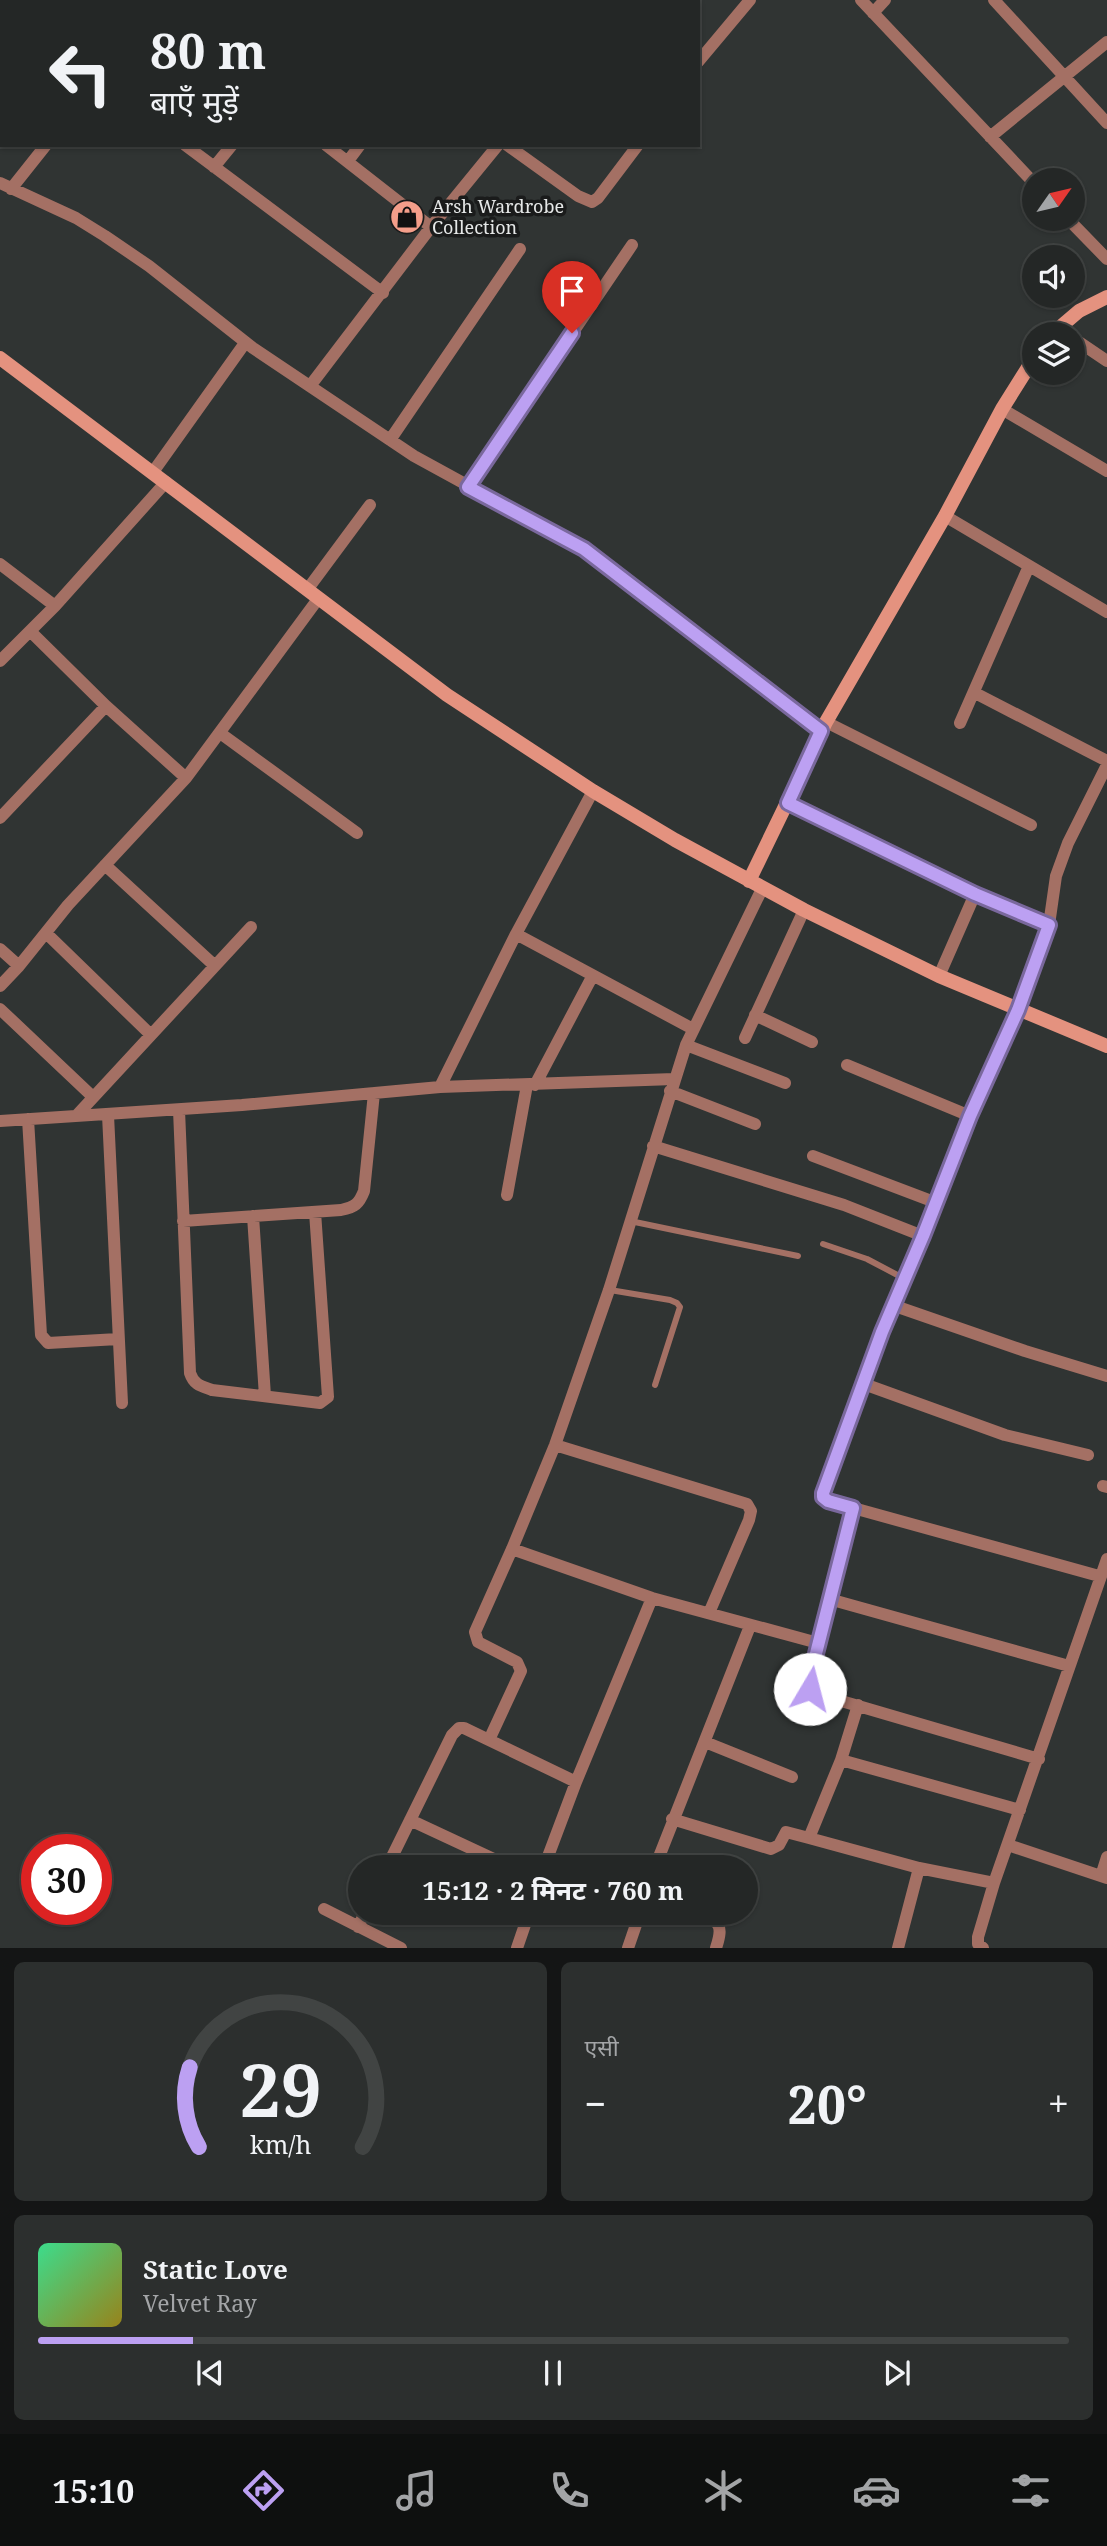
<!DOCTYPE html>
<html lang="hi">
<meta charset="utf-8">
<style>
body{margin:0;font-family:"Noto Serif","Noto Sans Devanagari",serif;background:#2c2f2e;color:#f1f3f6;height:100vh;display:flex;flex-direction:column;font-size:26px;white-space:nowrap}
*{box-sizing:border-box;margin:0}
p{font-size:23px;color:#a3a5a7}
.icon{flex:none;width:38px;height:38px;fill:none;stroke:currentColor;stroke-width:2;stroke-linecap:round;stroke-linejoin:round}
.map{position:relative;height:1948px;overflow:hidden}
.side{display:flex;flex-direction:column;gap:14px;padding:14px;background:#141515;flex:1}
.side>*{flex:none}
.guide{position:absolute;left:0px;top:0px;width:700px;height:147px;box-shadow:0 2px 5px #0004,0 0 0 2px #414443;background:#242726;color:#f1f3f6;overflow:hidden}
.needle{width:46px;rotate:56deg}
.buttons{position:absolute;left:1022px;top:168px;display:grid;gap:14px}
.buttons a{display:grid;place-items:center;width:63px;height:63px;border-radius:50%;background:#242726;box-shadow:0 2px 5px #0004,0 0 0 2px #414443;font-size:35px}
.speed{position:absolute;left:21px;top:1834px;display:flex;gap:14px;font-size:35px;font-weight:700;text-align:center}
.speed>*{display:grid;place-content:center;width:91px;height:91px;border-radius:50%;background:#242726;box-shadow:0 2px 5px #0004,0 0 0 2px #414443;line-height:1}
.speed .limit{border:10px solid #d22;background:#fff;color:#111}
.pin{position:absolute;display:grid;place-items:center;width:60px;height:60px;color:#fff;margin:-72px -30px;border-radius:50% 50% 50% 0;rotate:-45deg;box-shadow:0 0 7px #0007}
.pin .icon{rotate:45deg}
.me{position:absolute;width:77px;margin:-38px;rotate:8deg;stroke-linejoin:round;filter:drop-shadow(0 0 5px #0008)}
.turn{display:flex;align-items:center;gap:24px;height:147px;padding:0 35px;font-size:32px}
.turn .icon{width:91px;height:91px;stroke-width:2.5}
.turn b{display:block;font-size:49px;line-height:60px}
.big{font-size:52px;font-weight:700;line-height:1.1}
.side .widget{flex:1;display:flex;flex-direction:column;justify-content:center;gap:10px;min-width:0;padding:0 24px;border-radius:10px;background:#2c2f2e}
.side .dial{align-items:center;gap:0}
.dial svg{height:182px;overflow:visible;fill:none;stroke:#414443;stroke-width:7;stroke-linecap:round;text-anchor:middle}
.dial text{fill:#f1f3f6;stroke:none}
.song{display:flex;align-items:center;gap:21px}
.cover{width:84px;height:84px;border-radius:10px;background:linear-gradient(135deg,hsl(150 70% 55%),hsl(50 70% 35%))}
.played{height:7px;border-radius:4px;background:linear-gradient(90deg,#bca0f2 15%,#414443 15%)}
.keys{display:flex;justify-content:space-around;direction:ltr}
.heat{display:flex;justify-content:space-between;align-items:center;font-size:38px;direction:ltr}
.side .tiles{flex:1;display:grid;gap:14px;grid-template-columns:1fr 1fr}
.widget:last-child{grid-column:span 2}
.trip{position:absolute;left:348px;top:1855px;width:410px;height:70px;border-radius:35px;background:#242726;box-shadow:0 2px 5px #0004,0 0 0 2px #414443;font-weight:700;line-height:70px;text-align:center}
.tabs{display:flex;height:112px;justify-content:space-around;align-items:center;background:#0e100f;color:#a3a5a7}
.tabs .icon{width:49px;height:49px}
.tabs .selected{color:#bca0f2}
.tabs b{font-size:32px;color:#f1f3f6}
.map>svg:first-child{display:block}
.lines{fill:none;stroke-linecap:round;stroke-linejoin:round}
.lane{stroke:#a47064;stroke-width:6}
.street{stroke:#a47064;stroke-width:12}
.secondary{stroke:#e4927f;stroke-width:14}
.route-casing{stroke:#7a689d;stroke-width:18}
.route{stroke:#bca0f2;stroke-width:12}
.labels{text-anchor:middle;stroke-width:7;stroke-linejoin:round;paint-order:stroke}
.poi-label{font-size:18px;fill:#e6e8e8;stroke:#1a1b1b;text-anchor:start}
</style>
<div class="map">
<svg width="1107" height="1948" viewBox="0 0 1107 1948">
<rect width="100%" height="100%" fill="#303433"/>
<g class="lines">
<!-- lane -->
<path class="lane" d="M 630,1221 L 798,1256
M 823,1244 L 867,1259 L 905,1279
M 610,1290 L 670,1300 L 677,1303 L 680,1307 L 655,1385"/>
<!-- street -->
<path class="street" d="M 861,0 L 1034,183
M 994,0 L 1107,123
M 346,2 L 347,0
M 473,2 L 474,0
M 611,2 L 613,0
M 873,13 L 885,0
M 0,47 L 2,48
M 698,62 L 750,0
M 990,137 L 1107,42
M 185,145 L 383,293
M 326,145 L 431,227
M 507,145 L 578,196 L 592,202 L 598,198 L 638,145
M 348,161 L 360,145
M 214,167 L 232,145
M 0,183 L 76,218 L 105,236 L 149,266 L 253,348 L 414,456 L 584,549 L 821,731
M 11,189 L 46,145
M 1068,219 L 1107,259
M 1073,338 L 1107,361
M 310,386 L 431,227 L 498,145
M 1002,409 L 1107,471
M 390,440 L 520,249
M 153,472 L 245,343
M 468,487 L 632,245
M 945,516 L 1107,612
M 0,564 L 55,606
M 307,590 L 370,505
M 30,631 L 106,706 L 186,778
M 0,661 L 55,606 L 166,482
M 975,693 L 1107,761
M 826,722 L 1031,825
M 960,723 L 1029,566
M 220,733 L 357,833
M 788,803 L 975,894 L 1049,925
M 0,818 L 106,706
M 105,865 L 215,966
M 46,933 L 151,1035
M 516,934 L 693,1029
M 0,949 L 19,966
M 939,976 L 975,894
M 0,986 L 19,966 L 68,905 L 186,778 L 318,599
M 0,1009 L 93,1097
M 755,1015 L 812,1042
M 745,1038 L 804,910
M 686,1045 L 785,1083
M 847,1065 L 970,1116
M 535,1085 L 592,977
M 440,1087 L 516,934 L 593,791
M 670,1091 L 755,1124
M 179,1110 L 190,1373 C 194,1385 201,1386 212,1390 L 320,1403 L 328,1397 L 315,1212
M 77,1115 L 251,927
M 108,1115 L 122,1403
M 28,1119 L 41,1335 L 48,1343 L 118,1339
M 0,1121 L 242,1105 L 440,1087 L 674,1079
M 653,1146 L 844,1205 L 923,1236
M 813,1156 L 937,1203
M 507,1195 L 527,1085
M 253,1216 L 265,1396
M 183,1221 L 341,1210 C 355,1207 359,1204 364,1191 L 374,1093
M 895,1306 L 1025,1351 L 1107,1376
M 864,1384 L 1005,1435 L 1088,1455
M 555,1445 L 747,1504 L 751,1511 L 749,1520 L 709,1613
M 1103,1486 L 1107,1487
M 853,1508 L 808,1685 L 814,1693 L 1039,1759
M 512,1549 L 652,1598 L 818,1643
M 1099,1576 L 828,1501 L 823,1497 L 823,1493 L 882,1333 L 923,1236 L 970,1116 L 1018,1010 L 1049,925 L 1056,876 L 1068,843 L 1107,765
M 829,1599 L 1069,1666
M 858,1705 L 841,1760 L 809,1838 L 919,1868 L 994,1883
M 489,1740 L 521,1671 L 517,1662 L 478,1642 L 475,1632 L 512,1549 L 555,1445 L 609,1290 L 686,1045 L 762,889
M 705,1742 L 792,1777
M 841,1760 L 1020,1810
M 672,1819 L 771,1849 L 779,1845 L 786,1832 L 809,1838
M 410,1820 L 511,1867
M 1008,1845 L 1107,1878
M 387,1867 L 452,1735 L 459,1728 L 464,1728 L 576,1782
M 544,1867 L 576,1782 L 652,1598
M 655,1867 L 750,1626
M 1101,1876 L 1107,1857
M 324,1909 L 401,1948
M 694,1913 C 717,1921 725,1921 716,1948
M 358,1927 L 365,1913
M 517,1948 L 529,1913
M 628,1948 L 640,1913
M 898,1948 L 919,1868
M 983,1948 L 978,1944 L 978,1937 L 994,1883 L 1107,1559"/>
<!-- secondary -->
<path class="secondary" d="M 1052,334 L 1079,311 L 1107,297
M 0,358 L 447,695 L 593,791 L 675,840 L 804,910 L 939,976 L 1107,1046
M 749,881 L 826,722 L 945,516 L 1002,409 L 1034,358"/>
</g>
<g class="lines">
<!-- route casing -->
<g class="route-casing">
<path id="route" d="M 572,333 L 468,487 L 584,549 L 821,731 L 788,803 L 975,894 L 1049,925 L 1018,1010 L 970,1116 L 923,1236 L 882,1332 L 823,1493 L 823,1497 L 828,1501 L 853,1508 L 808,1685 L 810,1689"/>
</g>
<!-- route -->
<use href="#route" class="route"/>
</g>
<!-- icons -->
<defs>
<g id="shop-disc" transform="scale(1.75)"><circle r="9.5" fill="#f49e8a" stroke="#1a1b1b"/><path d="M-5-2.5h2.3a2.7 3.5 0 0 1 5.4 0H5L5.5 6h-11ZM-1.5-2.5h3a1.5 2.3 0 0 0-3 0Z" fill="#111"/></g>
</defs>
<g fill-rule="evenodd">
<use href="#shop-disc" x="407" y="217"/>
</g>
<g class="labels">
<!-- poi labels -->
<g class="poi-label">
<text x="432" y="213">Arsh Wardrobe<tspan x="432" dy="21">Collection</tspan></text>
</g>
</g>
</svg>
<div class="buttons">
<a><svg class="needle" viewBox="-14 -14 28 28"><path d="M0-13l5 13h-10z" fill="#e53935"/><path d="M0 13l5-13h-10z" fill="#a3a5a7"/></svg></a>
<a><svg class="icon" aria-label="sound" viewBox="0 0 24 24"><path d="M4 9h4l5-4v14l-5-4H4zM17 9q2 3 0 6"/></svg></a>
<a><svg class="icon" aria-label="layers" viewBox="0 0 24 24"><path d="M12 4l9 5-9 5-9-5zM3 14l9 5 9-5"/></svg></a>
</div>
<div class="speed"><div class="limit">30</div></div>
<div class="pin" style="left:572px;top:333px;background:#d93025"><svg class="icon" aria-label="arrive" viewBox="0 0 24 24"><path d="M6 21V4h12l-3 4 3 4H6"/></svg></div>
<svg class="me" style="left:810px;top:1689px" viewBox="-20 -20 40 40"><circle r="19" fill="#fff"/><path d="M0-13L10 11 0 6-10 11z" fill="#bca0f2"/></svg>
<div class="trip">15:12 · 2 मिनट · 760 m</div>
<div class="guide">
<div class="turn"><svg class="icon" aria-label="left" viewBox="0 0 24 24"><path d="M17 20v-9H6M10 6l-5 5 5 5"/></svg><div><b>80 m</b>बाएँ मुड़ें</div></div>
</div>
</div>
<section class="side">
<div class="tiles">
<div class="widget dial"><svg viewBox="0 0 100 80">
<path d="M14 69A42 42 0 1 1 86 69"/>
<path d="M14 69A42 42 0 0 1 10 34" stroke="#bca0f2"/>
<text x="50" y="56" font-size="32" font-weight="700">29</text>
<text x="50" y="72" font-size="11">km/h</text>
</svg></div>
<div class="widget"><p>एसी</p>
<div class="heat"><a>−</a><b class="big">20°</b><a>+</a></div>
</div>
<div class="widget">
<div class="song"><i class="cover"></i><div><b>Static Love</b><p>Velvet Ray</p></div></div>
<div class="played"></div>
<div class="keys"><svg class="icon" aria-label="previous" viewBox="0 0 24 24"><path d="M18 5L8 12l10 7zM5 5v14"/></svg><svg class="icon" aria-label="pause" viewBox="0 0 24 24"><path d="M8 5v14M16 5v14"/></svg><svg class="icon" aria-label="next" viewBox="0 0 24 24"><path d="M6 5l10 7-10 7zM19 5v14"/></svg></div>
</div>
</div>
</section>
<nav class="tabs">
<b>15:10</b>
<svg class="icon selected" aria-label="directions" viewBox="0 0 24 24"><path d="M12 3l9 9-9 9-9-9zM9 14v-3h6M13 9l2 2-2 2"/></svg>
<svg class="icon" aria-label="music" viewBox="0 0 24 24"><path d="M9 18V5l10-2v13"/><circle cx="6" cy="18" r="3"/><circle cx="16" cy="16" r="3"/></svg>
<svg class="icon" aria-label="phone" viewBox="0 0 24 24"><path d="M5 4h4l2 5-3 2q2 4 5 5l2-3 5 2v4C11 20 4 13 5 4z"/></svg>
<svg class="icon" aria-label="climate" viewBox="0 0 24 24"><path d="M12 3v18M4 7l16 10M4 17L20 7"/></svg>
<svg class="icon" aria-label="car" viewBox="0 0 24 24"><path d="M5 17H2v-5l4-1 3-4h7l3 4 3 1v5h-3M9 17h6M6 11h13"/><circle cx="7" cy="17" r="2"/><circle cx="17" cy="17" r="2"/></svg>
<svg class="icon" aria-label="filters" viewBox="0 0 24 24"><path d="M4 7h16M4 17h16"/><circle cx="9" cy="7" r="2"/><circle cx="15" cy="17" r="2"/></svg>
</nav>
